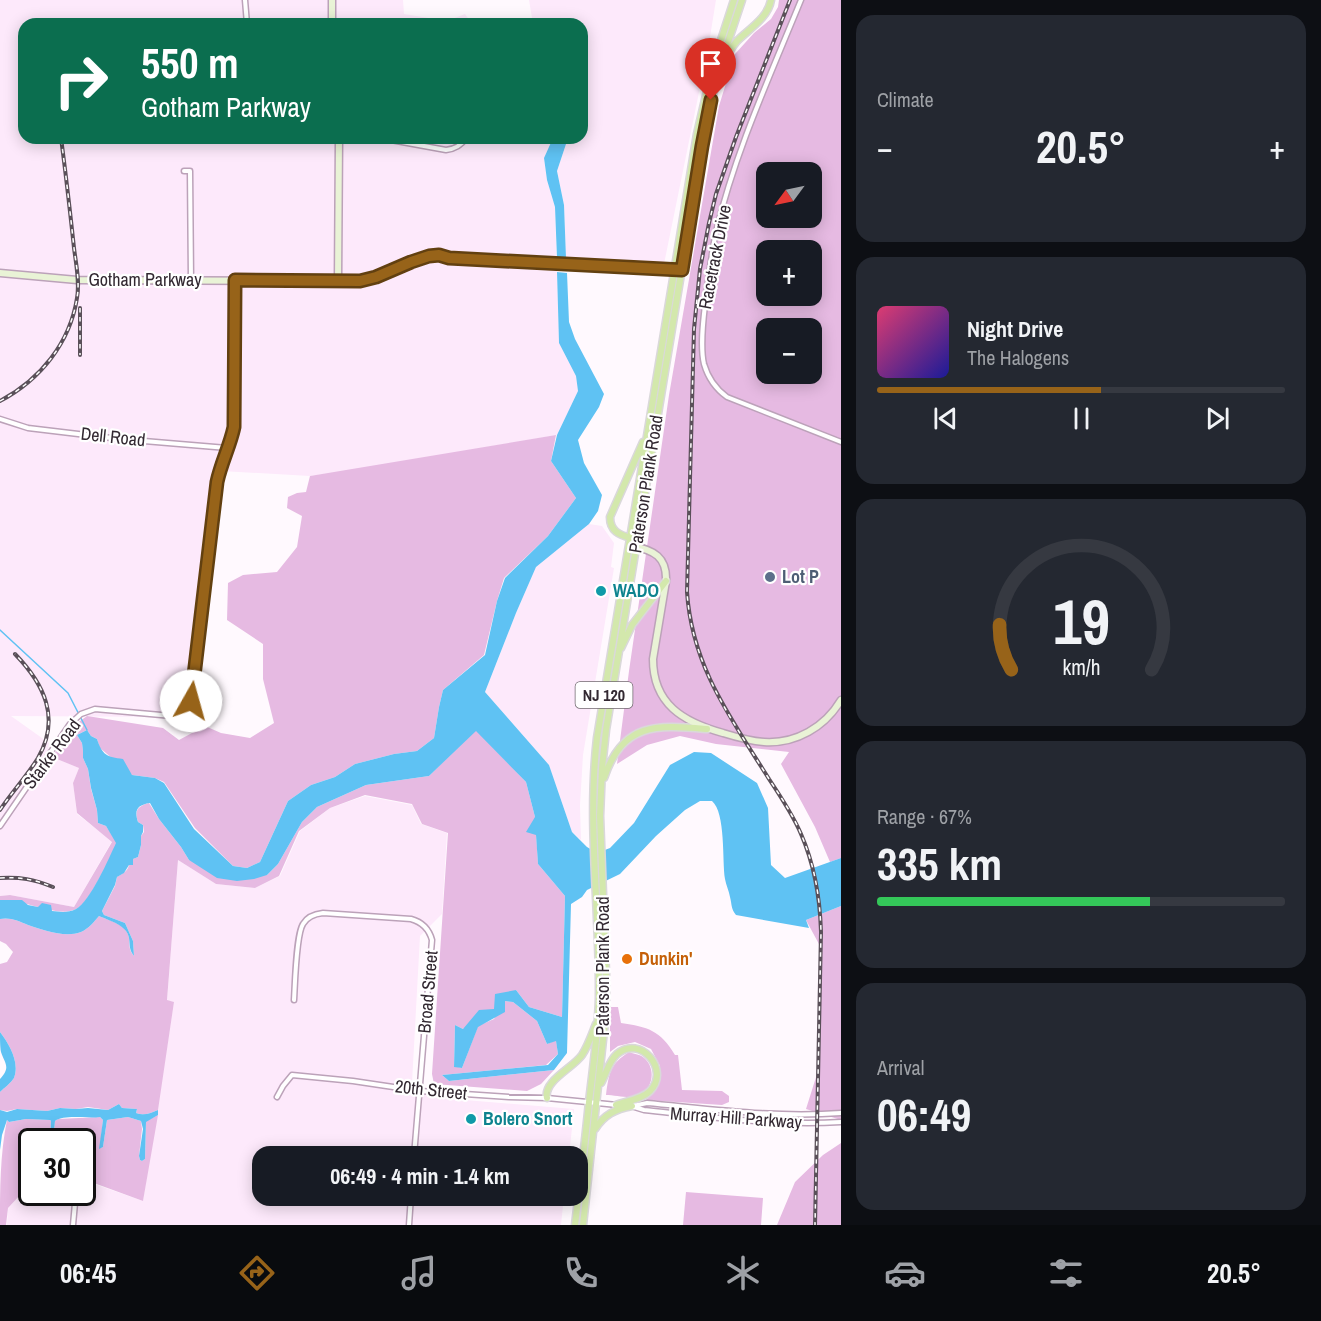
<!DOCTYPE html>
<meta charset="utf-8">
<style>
body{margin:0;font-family:"Archivo Narrow",sans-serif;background:#242831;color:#f1f3f6;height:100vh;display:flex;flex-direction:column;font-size:22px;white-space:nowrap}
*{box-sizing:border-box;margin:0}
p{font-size:20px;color:#9ea1a6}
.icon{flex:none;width:33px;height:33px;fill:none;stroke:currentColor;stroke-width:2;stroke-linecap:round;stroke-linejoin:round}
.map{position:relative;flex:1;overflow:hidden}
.drawer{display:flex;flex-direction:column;gap:15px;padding:15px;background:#0d0f14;width:480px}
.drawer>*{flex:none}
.top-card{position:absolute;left:18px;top:18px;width:570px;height:126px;border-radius:18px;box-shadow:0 3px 15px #0003;background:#0b6e4f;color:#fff;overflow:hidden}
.needle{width:39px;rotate:237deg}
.tools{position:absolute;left:756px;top:162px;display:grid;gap:12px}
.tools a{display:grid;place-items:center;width:66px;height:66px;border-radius:12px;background:#171b24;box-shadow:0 3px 15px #0003;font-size:30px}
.speed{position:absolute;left:18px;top:1128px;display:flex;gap:12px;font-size:30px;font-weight:700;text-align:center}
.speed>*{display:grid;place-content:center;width:78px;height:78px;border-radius:50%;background:#171b24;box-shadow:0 3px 15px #0003;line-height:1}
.speed .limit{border:3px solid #111;border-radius:9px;background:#fff;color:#111}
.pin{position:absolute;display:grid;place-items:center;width:51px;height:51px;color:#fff;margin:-62px -26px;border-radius:50% 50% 50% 0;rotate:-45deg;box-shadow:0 0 6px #0007}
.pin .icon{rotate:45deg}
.me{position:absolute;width:66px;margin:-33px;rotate:7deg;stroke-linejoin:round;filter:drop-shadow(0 0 4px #0008)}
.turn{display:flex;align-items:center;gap:21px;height:126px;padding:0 24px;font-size:27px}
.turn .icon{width:78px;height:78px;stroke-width:2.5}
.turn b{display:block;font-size:42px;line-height:51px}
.big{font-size:45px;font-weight:700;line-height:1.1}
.drawer .card{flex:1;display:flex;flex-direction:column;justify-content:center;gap:9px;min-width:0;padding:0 21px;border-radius:18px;background:#242831}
.drawer .dial{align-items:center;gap:0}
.dial svg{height:156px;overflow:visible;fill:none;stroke:#363941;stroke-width:7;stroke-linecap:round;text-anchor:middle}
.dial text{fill:#f1f3f6;stroke:none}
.song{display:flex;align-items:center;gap:18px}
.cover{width:72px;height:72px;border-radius:9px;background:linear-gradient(135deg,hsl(340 70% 55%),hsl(240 70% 35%))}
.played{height:6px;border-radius:3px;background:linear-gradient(90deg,#976319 55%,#363941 55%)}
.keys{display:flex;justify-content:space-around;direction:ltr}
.heat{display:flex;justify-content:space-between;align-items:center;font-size:33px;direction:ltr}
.charge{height:9px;border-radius:4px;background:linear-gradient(90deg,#34c759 67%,#363941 0)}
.trip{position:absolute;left:252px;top:1146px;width:336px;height:60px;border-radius:18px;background:#171b24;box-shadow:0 3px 15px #0003;font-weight:700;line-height:60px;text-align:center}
.dock{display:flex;height:96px;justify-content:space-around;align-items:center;background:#090b0e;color:#9ea1a6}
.dock .icon{width:42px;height:42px}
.dock .selected{color:#976319}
.dock b{font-size:27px;color:#f1f3f6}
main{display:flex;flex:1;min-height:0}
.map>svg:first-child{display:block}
.built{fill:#fde9fb}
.green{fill:#e6bae2;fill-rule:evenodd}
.water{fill:#5fc2f3}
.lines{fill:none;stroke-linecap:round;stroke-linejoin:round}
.stream{stroke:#5fc2f3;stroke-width:1.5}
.street-casing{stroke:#bca2b9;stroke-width:7}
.secondary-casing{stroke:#bca2b9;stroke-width:9}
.primary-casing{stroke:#dad8da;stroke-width:9}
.street{stroke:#fff;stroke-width:4}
.secondary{stroke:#e9f3d6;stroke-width:6}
.primary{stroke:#d3e8ac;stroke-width:6}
.rail-casing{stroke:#5a5059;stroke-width:4}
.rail{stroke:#fff;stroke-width:1.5;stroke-dasharray:4.5;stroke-linecap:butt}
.route-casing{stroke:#624010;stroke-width:15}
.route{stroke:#976319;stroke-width:10}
.service-dot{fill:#5c6f8a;stroke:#fff;stroke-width:2}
.culture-dot{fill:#0f9aa8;stroke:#fff;stroke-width:2}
.food-dot{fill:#e8710a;stroke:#fff;stroke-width:2}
.labels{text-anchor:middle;stroke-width:4.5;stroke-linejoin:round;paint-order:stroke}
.shield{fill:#fff;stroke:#70686f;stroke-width:1.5}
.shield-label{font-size:16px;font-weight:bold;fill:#322831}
.street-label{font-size:18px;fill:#322831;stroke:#fff}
.service-label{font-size:18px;font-weight:bold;fill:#4e5e75;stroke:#fff;text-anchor:start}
.culture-label{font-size:18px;font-weight:bold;fill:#0d838f;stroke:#fff;text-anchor:start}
.food-label{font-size:18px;font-weight:bold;fill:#c56008;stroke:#fff;text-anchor:start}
</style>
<main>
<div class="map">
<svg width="841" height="1225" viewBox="0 0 841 1225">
<rect width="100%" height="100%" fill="#fff9fe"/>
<!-- built -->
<path class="built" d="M 0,0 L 403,0 L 404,14 L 447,21 L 465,14 L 472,24 L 24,24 L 24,138 L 553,138 L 544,158 L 547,180 L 555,207 L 559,343 L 576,376 L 578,391 L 557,435 L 366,468 L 310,476 L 221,471 L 211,576 L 199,605 L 184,709 L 171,717 L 11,716 L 49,743 L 47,755 L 79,768 L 73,783 L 77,814 L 112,841 L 74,907 L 10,895 L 0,896 Z
M 529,0 L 716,0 L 709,43 L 664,264 L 566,257 L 564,205 L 557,171 L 568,138 L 582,138 L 582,24 L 533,24 Z
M 589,524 L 602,526 L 614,543 L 611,567 L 614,568 L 583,755 L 580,805 L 581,840 L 572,832 L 549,765 L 485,692 L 516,613 L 536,567 Z
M 365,796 L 412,805 L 421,824 L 447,833 L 442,914 L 420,936 L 412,1083 L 429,1097 L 574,1109 L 569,1156 L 262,1156 L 262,1196 L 564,1196 L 561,1225 L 7,1225 L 8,1208 L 21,1194 L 38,1192 L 82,1192 L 83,1180 L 143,1201 L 174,1002 L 167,1001 L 178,860 L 216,884 L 255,888 L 280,876 L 300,831 L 330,808 Z"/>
<!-- green -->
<path class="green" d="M 779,0 L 841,0 L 841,858 L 830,862 L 815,827 L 781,764 L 789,752 L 716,744 L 680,736 L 647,745 L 617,764 L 629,671 L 669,395 L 719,106 L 735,54 L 754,33 L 771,19 L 778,7 ZM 766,172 L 812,172 L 812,218 L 766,218 ZM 766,250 L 812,250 L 812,296 L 766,296 ZM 766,328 L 812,328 L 812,374 L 766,374 Z
M 556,435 L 551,461 L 576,498 L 548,536 L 504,578 L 497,601 L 484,655 L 443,690 L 439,707 L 434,738 L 417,751 L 394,754 L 355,764 L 335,777 L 311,785 L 288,801 L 260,862 L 247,868 L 233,866 L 195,828 L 164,782 L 155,778 L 132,775 L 100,748 L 97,739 L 91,736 L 87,730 L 77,735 L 82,743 L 83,751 L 83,758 L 88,769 L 91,789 L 97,810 L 98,823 L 106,826 L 117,843 C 110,857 91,900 78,908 C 70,913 60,912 51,910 C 34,907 17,899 0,900 L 0,896 L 10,895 L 74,907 L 112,842 L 77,813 L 73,783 L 79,768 L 52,757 L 76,724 L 87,716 L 163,728 L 179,740 L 205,726 L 221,733 L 250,738 L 274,723 L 263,679 L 263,644 L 227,620 L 228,583 L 243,575 L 277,572 L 297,547 L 302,516 L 287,508 L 288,497 L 297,493 L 306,492 L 310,476 Z
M 476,730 L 526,782 L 535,817 L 538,864 L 565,896 L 562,1017 L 529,1007 L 516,990 L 495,1009 L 463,1029 L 455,1025 L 454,1066 L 462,1068 L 478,1026 L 494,1019 L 505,1001 L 513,1002 L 537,1021 L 547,1044 L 556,1040 L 558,1054 L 546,1065 L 442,1075 L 449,1081 L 554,1070 L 541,1084 L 527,1091 L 434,1084 L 432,1074 L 448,833 L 422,824 L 412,804 L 365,795 L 330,808 L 299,831 L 279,876 L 255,888 L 216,884 L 178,860 L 167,1000 L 174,1002 L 158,1110 C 151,1113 144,1116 136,1113 L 137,1109 L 122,1108 L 119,1104 L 108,1110 L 88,1107 L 76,1109 L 60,1108 L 47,1111 L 17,1109 L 7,1111 L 0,1110 L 0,1092 C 4,1088 11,1083 14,1078 C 20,1062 9,1044 0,1032 L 0,964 L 7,962 L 13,952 L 6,944 L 0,941 L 0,919 C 10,917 19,921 28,925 C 43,930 65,938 81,932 C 88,929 94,922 99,916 C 110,921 127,924 129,938 C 130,945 128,949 134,956 L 133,941 L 125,923 L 104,915 L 102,911 L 115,886 L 117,877 C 122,874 128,871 129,865 L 133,865 L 133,859 L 138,857 L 141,845 L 141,836 L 144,832 L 143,825 L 138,822 C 134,810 138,806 149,803 L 159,819 L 181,847 L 189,860 L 267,875 L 278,864 L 302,822 L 317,807 L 366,785 L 429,776 Z
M 841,906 L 841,1120 L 806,1109 L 817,1074 L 820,946 L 806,920 Z
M 610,1007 L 618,1007 L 621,1023 C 648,1027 660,1030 675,1055 L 678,1055 L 682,1090 L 722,1091 L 729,1096 L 729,1102 L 722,1105 L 646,1100 L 657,1088 L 660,1066 L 651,1049 L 635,1042 L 618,1046 L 610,1052 Z
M 629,1052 C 634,1054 639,1054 643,1057 C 656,1067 654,1087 640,1095 C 632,1100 616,1095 606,1095 C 609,1073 610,1064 629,1052 Z
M 158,1115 L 143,1201 L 83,1179 L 82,1142 L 53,1142 L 55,1121 L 58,1119 L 100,1117 L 103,1120 L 100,1148 L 103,1147 L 107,1120 L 128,1117 L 141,1121 L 142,1129 L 139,1156 L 140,1160 L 142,1161 L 145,1159 L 146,1121 Z
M 26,1119 L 50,1120 L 51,1121 L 50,1141 L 32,1142 L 32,1192 L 33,1193 L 21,1194 L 8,1208 L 6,1225 L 0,1225 C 0,1190 0,1154 7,1120 L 9,1122 Z
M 841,1143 L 841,1225 L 777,1225 L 795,1182 L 823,1155 Z
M 686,1192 L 763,1198 L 761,1225 L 683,1225 Z"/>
<!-- water -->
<path class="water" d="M 553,138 L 568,138 L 557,171 L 564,205 L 566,258 L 557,258 L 555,207 L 547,180 L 544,158 Z
M 557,272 L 567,273 L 569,322 L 575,339 L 604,394 L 599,407 L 578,440 L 584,463 L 602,495 L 598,511 L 589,524 L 536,567 L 516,613 L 485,692 L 549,765 L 572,832 L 587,847 L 597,853 L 610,848 L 634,823 L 670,765 L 694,752 L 711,753 L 757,783 L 768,808 L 771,865 L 785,878 L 841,858 L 841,906 L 806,920 L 809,928 L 736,915 C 731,909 732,905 730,897 C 729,891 726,885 725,879 C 722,861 726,813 712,801 L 700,801 L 685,810 L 656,836 L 620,874 L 587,890 L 582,897 L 571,904 L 567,1053 L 554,1070 L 449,1081 L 442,1075 L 548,1065 L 558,1054 L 556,1041 L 547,1044 L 537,1021 L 513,1002 L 505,1001 L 505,1012 L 478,1027 L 462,1068 L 454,1067 L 455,1025 L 463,1029 L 479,1010 L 494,1009 L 495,994 L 516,990 L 529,1007 L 562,1017 L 565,896 L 538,864 L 536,835 L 526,832 L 535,817 L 526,782 L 476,731 L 429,776 L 366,785 L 317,807 L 302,822 L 278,864 L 267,875 L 254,879 L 237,881 L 217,878 L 189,860 L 181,847 L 159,819 L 150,803 C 137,805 134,810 138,822 L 143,825 L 143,832 L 141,836 L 141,845 L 138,857 L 133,859 L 133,865 L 129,865 L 124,873 L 117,877 L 115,885 L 102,911 L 104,915 L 125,923 L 133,941 L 134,956 C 129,950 130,946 129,938 C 127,925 110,921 99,916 C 94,922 88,929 81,932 C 65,938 43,930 28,925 C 19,921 10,917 0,919 L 0,900 L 22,900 L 28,905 L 38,907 L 42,903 L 51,905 L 52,911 C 61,912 68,913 76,909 C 90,902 109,858 116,843 L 106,826 L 98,823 L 97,810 L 91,788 L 88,769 L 83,758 L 83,751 L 82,743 L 77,735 L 87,730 L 91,736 L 97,739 C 102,755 107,757 123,759 L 132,775 L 155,778 L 164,783 L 194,829 L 233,866 L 247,868 L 260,862 L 288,801 L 311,785 L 335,777 L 355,764 L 394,754 L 417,751 L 434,738 L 439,707 L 443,690 L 485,655 L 497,601 L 505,578 L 548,536 L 576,498 L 551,461 L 557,435 L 578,391 L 576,376 L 559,343 Z
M 0,1032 C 9,1044 20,1062 14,1078 C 11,1083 4,1088 0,1092 L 0,1079 C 11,1067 5,1064 1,1052 C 0,1047 0,1038 0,1032 Z
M 119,1104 L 122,1108 L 137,1109 L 136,1113 C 144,1116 151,1113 158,1110 L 158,1115 L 146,1122 L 145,1159 L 142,1161 L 140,1160 L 139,1156 L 143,1129 L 141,1121 L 128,1117 L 107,1120 L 103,1147 L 99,1149 L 103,1120 L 100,1117 C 87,1119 65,1114 55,1121 L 53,1142 L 50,1141 L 51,1121 L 50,1120 L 26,1119 L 9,1122 L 7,1120 L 2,1135 L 0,1150 L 0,1110 L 7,1112 L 17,1109 L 47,1111 L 60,1108 L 76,1109 L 88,1108 L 108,1110 Z"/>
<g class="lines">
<!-- stream -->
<path class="stream" d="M 0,630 L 68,693 L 87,730"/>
<!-- street casing -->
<g class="street-casing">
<path id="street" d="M 245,0 L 247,24
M 801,0 C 770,76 735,152 716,232 C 711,256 708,281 705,305 C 703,322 700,347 704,364 C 708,378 716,389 727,397 L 841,442
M 380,138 L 446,150 C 455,149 461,146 466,138
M 184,171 L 190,171 L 191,280
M 0,419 L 28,428 L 120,439 L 227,448
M 0,826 L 70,724 L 81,714 L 95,709 L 172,716 C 183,714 188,709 191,699 L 217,482 L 220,469 L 234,427 L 235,281
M 294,1000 C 295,985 296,935 303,924 C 307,917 314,914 323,913 L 411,919 C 422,922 429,929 432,940 L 414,1156
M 277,1097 L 283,1086 L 292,1075 L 353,1081 L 420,1091 L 509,1097 L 547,1098 L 617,1105
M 631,1106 L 644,1110 C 710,1117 775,1126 841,1122
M 633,1106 L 647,1103 C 712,1109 776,1118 841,1113
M 73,1225 L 76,1192
M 409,1225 L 411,1196"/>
</g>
<!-- secondary casing -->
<g class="secondary-casing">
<path id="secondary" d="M 332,0 L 332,24
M 0,273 L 77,280 L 360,281 L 376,277 L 421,259 L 439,255 L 449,258 L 682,270
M 338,281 L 339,138
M 632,546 C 654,550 667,557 666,581 L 653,659 C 653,704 683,722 723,733 C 736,737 750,741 764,742 C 796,744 825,727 841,700"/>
</g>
<!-- primary casing -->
<g class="primary-casing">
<path id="primary" d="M 723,63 C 727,55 731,48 737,41 C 749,29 768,18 771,0
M 631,538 C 619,535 610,531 610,517 L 643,442
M 621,648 L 632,625 L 666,581
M 604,778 C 623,722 656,725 707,729
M 601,1083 C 606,1074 609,1061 617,1054 C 640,1034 671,1070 650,1091 C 642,1099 627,1101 616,1105
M 547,1098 C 543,1081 573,1068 582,1055 C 588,1046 592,1034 596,1024
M 595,1129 C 604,1115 615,1109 632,1106
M 575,1225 C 580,1184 585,1143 589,1102 C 593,1068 598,1033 599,998 C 600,911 587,825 597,738 L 697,134 L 713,65 L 734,0
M 583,1225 L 606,1012 L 606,974 L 600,816 L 602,768 L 606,730 L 705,128 L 721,63 L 742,0"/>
</g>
<!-- street -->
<use href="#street" class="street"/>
<!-- secondary -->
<use href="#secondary" class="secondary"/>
<!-- primary -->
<use href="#primary" class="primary"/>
<!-- rail casing -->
<g class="rail-casing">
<path id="rail" d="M 790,0 L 736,137 L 716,194 L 709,223 L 700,269 L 694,329 L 687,592 C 692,667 731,718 769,779 C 781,797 793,815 801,834 C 815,866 820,898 821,932 L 815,1225
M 80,308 L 80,355
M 0,401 C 40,380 70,343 77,298 C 80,282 76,264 74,248 C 70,211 66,175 61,138
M 0,810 C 12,792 27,776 38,758 C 61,718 44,684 15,654
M 0,878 C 21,877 33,879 53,887"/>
</g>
<!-- rail -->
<use href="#rail" class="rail"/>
</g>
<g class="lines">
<!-- route casing -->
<g class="route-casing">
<path id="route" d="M 191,701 L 217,482 C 221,463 230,446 234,427 L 235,280 L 360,281 L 376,277 L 411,262 L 429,256 L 439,255 L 449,258 L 682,270 L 702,146 L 711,100"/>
</g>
<!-- route -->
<use href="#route" class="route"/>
</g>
<!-- markers -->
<circle class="service-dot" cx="770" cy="577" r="6"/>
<g class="culture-dot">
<circle cx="601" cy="591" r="6"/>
<circle cx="471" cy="1119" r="6"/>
</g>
<circle class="food-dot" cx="627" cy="959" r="6"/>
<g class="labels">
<!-- shield labels -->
<rect class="shield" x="575.5" y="682" width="57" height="26" rx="4.5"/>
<g class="shield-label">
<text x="604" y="701">NJ 120</text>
</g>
<!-- street labels -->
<g class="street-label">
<text transform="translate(715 257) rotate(-79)" y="6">Racetrack Drive</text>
<text x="145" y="286">Gotham Parkway</text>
<text transform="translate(113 437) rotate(6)" y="6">Dell Road</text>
<text transform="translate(646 484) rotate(-81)" y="6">Paterson Plank Road</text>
<text transform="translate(52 754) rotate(-53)" y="6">Starke Road</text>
<text transform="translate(603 966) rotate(-90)" y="6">Paterson Plank Road</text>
<text transform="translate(428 992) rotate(-85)" y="6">Broad Street</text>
<text transform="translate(431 1090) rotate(6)" y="6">20th Street</text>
<text transform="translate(736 1118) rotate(4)" y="6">Murray Hill Parkway</text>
</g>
<!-- service labels -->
<g class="service-label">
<text x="782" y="583">Lot P</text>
</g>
<!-- culture labels -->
<g class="culture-label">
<text x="613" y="597">WADO</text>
<text x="483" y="1125">Bolero Snort</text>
</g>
<!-- food labels -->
<g class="food-label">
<text x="639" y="965">Dunkin'</text>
</g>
</g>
</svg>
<div class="tools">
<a><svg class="needle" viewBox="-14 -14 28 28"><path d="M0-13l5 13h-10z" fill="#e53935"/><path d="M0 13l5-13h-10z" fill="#9ea1a6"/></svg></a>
<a>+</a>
<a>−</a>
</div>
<div class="speed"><div class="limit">30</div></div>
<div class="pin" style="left:711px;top:100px;background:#d93025"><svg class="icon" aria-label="arrive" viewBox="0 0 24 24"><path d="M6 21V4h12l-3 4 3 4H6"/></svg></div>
<svg class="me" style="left:191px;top:701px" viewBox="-20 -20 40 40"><circle r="19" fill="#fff"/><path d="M0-13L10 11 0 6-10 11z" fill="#976319"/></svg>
<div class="trip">06:49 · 4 min · 1.4 km</div>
<div class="top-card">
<div class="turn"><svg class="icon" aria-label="right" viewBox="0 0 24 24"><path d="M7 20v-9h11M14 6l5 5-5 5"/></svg><div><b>550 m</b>Gotham Parkway</div></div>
</div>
</div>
<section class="drawer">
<div class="card"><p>Climate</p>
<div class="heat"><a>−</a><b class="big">20.5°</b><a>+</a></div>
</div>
<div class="card">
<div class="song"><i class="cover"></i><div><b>Night Drive</b><p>The Halogens</p></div></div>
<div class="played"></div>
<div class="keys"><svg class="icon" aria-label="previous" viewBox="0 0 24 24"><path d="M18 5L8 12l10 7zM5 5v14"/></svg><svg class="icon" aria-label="pause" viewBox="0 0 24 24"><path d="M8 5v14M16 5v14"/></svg><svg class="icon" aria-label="next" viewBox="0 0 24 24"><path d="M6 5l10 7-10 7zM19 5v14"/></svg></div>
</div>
<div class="card dial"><svg viewBox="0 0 100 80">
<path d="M14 69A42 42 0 1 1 86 69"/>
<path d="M14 69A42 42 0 0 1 8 46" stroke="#976319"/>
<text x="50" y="56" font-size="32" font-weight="700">19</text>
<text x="50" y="72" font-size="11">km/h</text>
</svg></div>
<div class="card"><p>Range · 67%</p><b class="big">335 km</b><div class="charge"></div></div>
<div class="card"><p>Arrival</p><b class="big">06:49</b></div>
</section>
</main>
<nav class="dock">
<b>06:45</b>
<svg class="icon selected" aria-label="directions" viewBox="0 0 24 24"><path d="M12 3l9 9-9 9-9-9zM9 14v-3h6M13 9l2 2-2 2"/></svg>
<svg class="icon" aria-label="music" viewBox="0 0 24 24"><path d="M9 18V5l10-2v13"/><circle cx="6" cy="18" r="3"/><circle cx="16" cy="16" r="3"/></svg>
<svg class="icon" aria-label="phone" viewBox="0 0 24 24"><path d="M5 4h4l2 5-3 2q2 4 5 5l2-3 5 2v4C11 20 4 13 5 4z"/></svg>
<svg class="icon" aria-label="climate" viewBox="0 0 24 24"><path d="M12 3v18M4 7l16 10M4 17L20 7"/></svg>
<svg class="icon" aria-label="car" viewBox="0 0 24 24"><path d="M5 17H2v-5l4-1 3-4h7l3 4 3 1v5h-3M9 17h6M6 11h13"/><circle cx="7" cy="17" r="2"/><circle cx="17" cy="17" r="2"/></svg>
<svg class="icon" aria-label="filters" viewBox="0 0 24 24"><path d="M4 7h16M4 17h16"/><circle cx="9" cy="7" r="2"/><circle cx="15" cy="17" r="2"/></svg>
<b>20.5°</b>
</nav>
